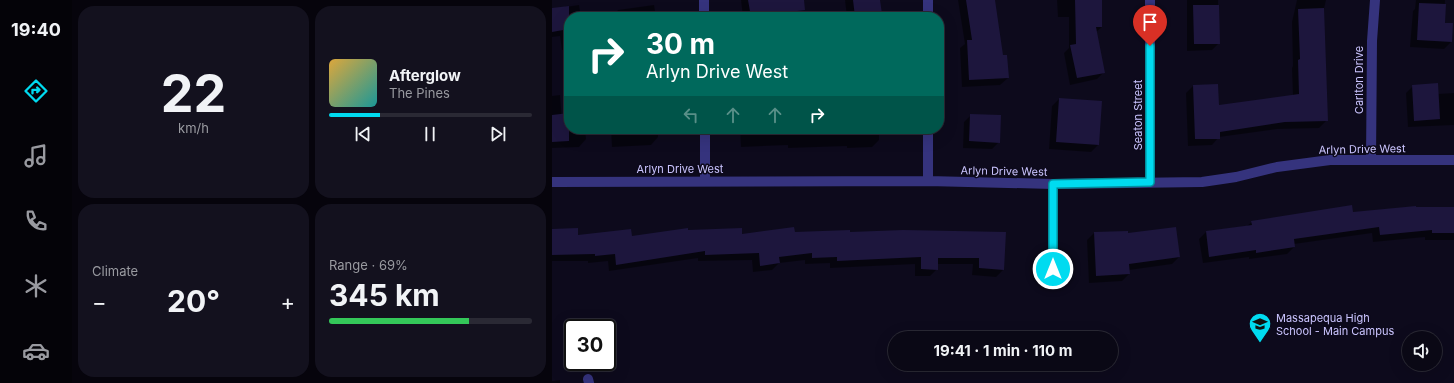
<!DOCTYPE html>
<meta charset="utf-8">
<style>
body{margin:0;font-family:Inter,sans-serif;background:#13111e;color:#f1f3f6;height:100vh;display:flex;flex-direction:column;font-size:15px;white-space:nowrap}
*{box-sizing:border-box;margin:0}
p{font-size:13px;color:#999aa0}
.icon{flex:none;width:22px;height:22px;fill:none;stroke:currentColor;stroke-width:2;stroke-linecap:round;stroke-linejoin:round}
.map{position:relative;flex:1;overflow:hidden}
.sheet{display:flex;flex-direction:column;gap:6px;padding:6px;background:#06040c;width:480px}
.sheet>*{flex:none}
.top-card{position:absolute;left:12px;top:12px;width:380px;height:122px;border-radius:16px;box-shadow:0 4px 16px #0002,0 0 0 1px #2a2934;background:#00695c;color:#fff;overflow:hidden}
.fabs{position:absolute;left:850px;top:331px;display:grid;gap:8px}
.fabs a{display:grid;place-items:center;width:40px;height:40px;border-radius:50%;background:#0a0815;box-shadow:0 4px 16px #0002,0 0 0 1px #2a2934;font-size:20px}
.speed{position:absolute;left:12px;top:319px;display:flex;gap:8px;font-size:20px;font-weight:700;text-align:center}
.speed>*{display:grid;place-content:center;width:52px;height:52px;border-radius:50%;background:#0a0815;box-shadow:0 4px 16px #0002,0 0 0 1px #2a2934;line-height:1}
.speed .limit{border:2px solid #111;border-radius:6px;background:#fff;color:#111}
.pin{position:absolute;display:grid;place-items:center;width:34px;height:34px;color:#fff;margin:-41px -17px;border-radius:50% 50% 50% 0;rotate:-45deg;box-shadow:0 0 4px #0007}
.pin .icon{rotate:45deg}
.me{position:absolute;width:44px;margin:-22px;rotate:0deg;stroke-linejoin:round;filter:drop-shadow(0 0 3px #0008)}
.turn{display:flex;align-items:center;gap:14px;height:84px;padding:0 16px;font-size:18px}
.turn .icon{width:52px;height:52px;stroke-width:2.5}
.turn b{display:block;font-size:28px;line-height:34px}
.lanes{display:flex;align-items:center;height:38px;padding:0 16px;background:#0003;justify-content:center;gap:20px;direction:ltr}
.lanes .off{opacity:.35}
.big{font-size:30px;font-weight:700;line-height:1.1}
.sheet .tile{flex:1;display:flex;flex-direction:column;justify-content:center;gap:6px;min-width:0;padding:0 14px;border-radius:16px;background:#13111e}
.sheet .dial{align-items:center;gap:0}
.dial b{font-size:52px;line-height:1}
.song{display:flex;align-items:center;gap:12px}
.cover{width:48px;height:48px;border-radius:6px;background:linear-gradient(135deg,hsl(40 70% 55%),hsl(180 70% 35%))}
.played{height:4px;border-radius:2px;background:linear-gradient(90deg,#00dbf0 25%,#2a2934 25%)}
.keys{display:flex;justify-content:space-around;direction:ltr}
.heat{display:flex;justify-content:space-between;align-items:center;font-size:22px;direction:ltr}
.charge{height:6px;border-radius:3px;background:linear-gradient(90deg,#34c759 69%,#2a2934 0)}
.sheet .tiles{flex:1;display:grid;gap:6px;grid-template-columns:repeat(2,1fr)}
.trip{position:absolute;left:336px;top:331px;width:230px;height:40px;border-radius:20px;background:#0a0815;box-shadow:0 4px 16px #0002,0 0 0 1px #2a2934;font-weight:700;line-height:40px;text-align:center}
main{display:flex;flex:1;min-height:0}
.tab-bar{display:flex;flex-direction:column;width:72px;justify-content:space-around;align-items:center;background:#040308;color:#999aa0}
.tab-bar .icon{width:28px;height:28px}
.tab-bar .selected{color:#00dbf0}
.tab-bar b{font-size:18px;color:#f1f3f6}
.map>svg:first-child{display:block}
.shadow{fill:#0007}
.building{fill:#1d163d}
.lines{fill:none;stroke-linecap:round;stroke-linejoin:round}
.street{stroke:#35337d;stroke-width:10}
.route-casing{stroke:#008e9c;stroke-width:10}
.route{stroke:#00dbf0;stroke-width:7}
.labels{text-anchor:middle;stroke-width:3;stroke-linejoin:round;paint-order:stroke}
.street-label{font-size:11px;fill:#cbc5ff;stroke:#0d0a1c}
.poi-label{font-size:11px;fill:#cbc5ff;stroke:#0d0a1c;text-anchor:start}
</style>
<main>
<nav class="tab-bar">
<b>19:40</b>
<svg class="icon selected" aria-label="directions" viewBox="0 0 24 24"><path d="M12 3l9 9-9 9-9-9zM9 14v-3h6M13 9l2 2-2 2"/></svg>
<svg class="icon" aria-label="music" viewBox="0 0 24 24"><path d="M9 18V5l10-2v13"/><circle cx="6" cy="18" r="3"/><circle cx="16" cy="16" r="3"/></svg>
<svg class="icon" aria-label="phone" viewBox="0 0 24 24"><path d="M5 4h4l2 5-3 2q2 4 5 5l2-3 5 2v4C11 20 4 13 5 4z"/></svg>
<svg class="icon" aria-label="climate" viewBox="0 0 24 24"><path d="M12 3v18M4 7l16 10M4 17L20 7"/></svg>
<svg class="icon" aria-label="car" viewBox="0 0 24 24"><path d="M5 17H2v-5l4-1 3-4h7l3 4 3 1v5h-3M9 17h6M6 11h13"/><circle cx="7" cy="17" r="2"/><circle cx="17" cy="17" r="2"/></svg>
</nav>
<section class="sheet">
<div class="tiles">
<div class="tile dial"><b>22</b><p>km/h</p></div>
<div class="tile">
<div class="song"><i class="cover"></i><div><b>Afterglow</b><p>The Pines</p></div></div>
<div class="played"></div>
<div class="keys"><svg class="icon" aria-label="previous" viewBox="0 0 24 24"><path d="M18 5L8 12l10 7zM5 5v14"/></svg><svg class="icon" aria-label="pause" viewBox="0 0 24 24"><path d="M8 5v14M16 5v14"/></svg><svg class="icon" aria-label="next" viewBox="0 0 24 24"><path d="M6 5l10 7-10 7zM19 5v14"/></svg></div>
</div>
<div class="tile"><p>Climate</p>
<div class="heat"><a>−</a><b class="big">20°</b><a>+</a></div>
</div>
<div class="tile"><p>Range · 69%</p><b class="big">345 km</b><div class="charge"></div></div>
</div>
</section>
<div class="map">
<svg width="902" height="383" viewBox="0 0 902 383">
<rect width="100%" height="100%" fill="#0d0a1c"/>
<!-- shadow -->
<path class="shadow" d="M 189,0 L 227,0 L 228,12 L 224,17 L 191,17 Z
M 293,0 L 327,0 L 329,14 L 326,17 L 295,17 Z
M 406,0 L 442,0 L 450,56 L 456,78 L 448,85 L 410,87 L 408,48 L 413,44 Z
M 505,0 L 549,0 L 550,27 L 544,32 L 552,72 L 545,79 L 518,85 L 512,53 L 517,48 L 517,17 L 506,17 Z
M 635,0 L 666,0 L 667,43 L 660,50 L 635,51 Z
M 745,0 L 774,0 L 771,13 L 774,121 L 767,128 L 725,129 L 667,137 L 660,145 L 636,146 L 634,93 L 641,86 L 665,85 L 666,106 L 741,96 L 740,68 L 741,66 L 740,22 Z
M 864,0 L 893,0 L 892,24 L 899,42 L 892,49 L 858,47 L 861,11 L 863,9 Z
M 27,5 L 29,17 L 17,17 L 17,49 L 10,50 L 8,36 L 0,37 L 0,9 Z
M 102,5 L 104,17 L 60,17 L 66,10 Z
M 861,86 L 886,94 L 902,93 L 902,125 L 856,127 L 854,93 Z
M 8,95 L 10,121 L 17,120 L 17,129 L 33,129 L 34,139 L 27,147 L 0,148 L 0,96 Z
M 507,99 L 546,145 L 539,152 L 497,149 L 500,106 Z
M 419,115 L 447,142 L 440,149 L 411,148 L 412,122 Z
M 59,129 L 106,129 L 106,137 L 99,145 L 60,147 Z
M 188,129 L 327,129 L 327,140 L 320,147 L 295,148 L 295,146 L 236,148 L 236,145 L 189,147 Z
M 864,208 L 902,208 L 902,240 L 873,240 L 873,237 L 821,242 L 820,233 L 742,244 L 742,247 L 735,254 L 697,259 L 697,257 L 651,263 L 647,239 L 654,232 L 695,226 L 700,222 Z
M 0,230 L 25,236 L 79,237 L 135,231 L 189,235 L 242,233 L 453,233 L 451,270 L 444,277 L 420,275 L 421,264 L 385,264 L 385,269 L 378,276 L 363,276 L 363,264 L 278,268 L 278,263 L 253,264 L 253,260 L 227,263 L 220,270 L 201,272 L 200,260 L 146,261 L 146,258 L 57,271 L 56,261 L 36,263 L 36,261 L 0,261 Z
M 542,233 L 575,234 L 627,257 L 620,264 L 577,270 L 577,274 L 570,281 L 537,283 L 535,240 Z
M 8,380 L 8,383 L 0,383 L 0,381 Z"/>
<!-- building -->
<path class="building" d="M 196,0 L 252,0 L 253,10 L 199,17 Z
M 301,0 L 328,0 L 330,14 L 303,17 Z
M 414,0 L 443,0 L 451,55 L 455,55 L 457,78 L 417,80 L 415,40 L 420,40 Z
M 523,0 L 550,0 L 550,27 L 544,27 L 553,73 L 525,78 L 518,45 L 524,44 Z
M 867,3 L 894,4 L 893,23 L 901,23 L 900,42 L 865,40 Z
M 641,5 L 667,5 L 668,44 L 642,44 Z
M 17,6 L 17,29 L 0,32 L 0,8 Z
M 772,8 L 776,121 L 733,122 L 668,132 L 668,139 L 643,139 L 641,85 L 666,84 L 667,105 L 747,94 L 746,60 L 748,59 L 746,9 Z
M 886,83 L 888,119 L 862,121 L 860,85 Z
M 507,98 L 550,101 L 547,145 L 504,142 Z
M 17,113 L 17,141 L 0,142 L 0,115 Z
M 418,114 L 449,115 L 448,143 L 417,141 Z
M 800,205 L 801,212 L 864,206 L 864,207 L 902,207 L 902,233 L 880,233 L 880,230 L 828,235 L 827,227 L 742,239 L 743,247 L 704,253 L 704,250 L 657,257 L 654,231 L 700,225 L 699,221 Z
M 242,227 L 243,232 L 298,230 L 298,232 L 351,230 L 454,232 L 452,270 L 427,268 L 427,258 L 386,258 L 386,270 L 369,269 L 369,257 L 285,261 L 285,257 L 260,258 L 260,253 L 227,257 L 228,263 L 208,266 L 207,253 L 153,255 L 153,251 L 64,265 L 63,254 L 43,256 L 43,254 L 0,255 L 0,229 L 26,228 L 26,235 L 79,229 L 80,236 L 136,228 L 136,230 L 190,228 L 190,234 Z
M 624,227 L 628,257 L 577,264 L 578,274 L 544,276 L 542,232 L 576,231 L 576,233 Z"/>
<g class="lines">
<!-- street -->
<path class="street" d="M 152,0 L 152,17
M 376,17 L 376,0
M 153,129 L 153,181
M 819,160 L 820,41 L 823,0
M 376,181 L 376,129
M 0,182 L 376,181 L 501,184 L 650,182 L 684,177 L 725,167 L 778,160 L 902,160
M 598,182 L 598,0
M 501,184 L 501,283
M 36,379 L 37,383"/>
</g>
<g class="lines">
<!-- route casing -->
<g class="route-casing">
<path id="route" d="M 501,269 L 501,184 L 598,182 L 598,46"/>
</g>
<!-- route -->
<use href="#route" class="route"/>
</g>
<!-- icons -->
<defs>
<g id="school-pin" transform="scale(1.15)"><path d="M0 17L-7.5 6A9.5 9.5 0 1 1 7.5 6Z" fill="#00dbf0" stroke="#0d0a1c"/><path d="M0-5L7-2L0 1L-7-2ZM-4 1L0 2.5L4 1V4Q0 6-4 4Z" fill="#111"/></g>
</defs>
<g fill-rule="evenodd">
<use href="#school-pin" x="708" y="324"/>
</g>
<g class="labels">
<!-- street labels -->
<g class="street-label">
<text transform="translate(807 80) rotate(-90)" y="4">Carlton Drive</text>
<text transform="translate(586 115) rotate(-90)" y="4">Seaton Street</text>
<text transform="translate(810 149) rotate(-1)" y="4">Arlyn Drive West</text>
<text x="128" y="173">Arlyn Drive West</text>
<text transform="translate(452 171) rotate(1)" y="4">Arlyn Drive West</text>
</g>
<!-- poi labels -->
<g class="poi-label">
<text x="724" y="322">Massapequa High<tspan x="724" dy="13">School - Main Campus</tspan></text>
</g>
</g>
</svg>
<div class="fabs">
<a><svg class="icon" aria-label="sound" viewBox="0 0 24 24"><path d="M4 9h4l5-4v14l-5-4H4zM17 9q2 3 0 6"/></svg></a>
</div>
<div class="speed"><div class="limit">30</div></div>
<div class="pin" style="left:598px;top:46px;background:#d93025"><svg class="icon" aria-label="arrive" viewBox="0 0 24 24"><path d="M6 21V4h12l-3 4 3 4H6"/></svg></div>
<svg class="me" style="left:501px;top:269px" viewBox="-20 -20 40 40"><circle r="17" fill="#00dbf0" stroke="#fff" stroke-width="3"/><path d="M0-11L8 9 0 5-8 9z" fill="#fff"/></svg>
<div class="trip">19:41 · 1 min · 110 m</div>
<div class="top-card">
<div class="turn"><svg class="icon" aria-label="right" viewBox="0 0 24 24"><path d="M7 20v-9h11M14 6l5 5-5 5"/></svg><div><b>30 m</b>Arlyn Drive West</div></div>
<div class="lanes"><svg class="icon off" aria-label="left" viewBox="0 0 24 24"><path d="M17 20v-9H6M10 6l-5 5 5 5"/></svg><svg class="icon off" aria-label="ahead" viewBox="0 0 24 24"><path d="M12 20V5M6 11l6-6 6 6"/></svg><svg class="icon off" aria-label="ahead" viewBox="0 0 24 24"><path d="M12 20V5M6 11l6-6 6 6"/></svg><svg class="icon" aria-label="right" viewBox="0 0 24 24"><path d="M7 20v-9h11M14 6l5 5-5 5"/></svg></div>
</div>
</div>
</main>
